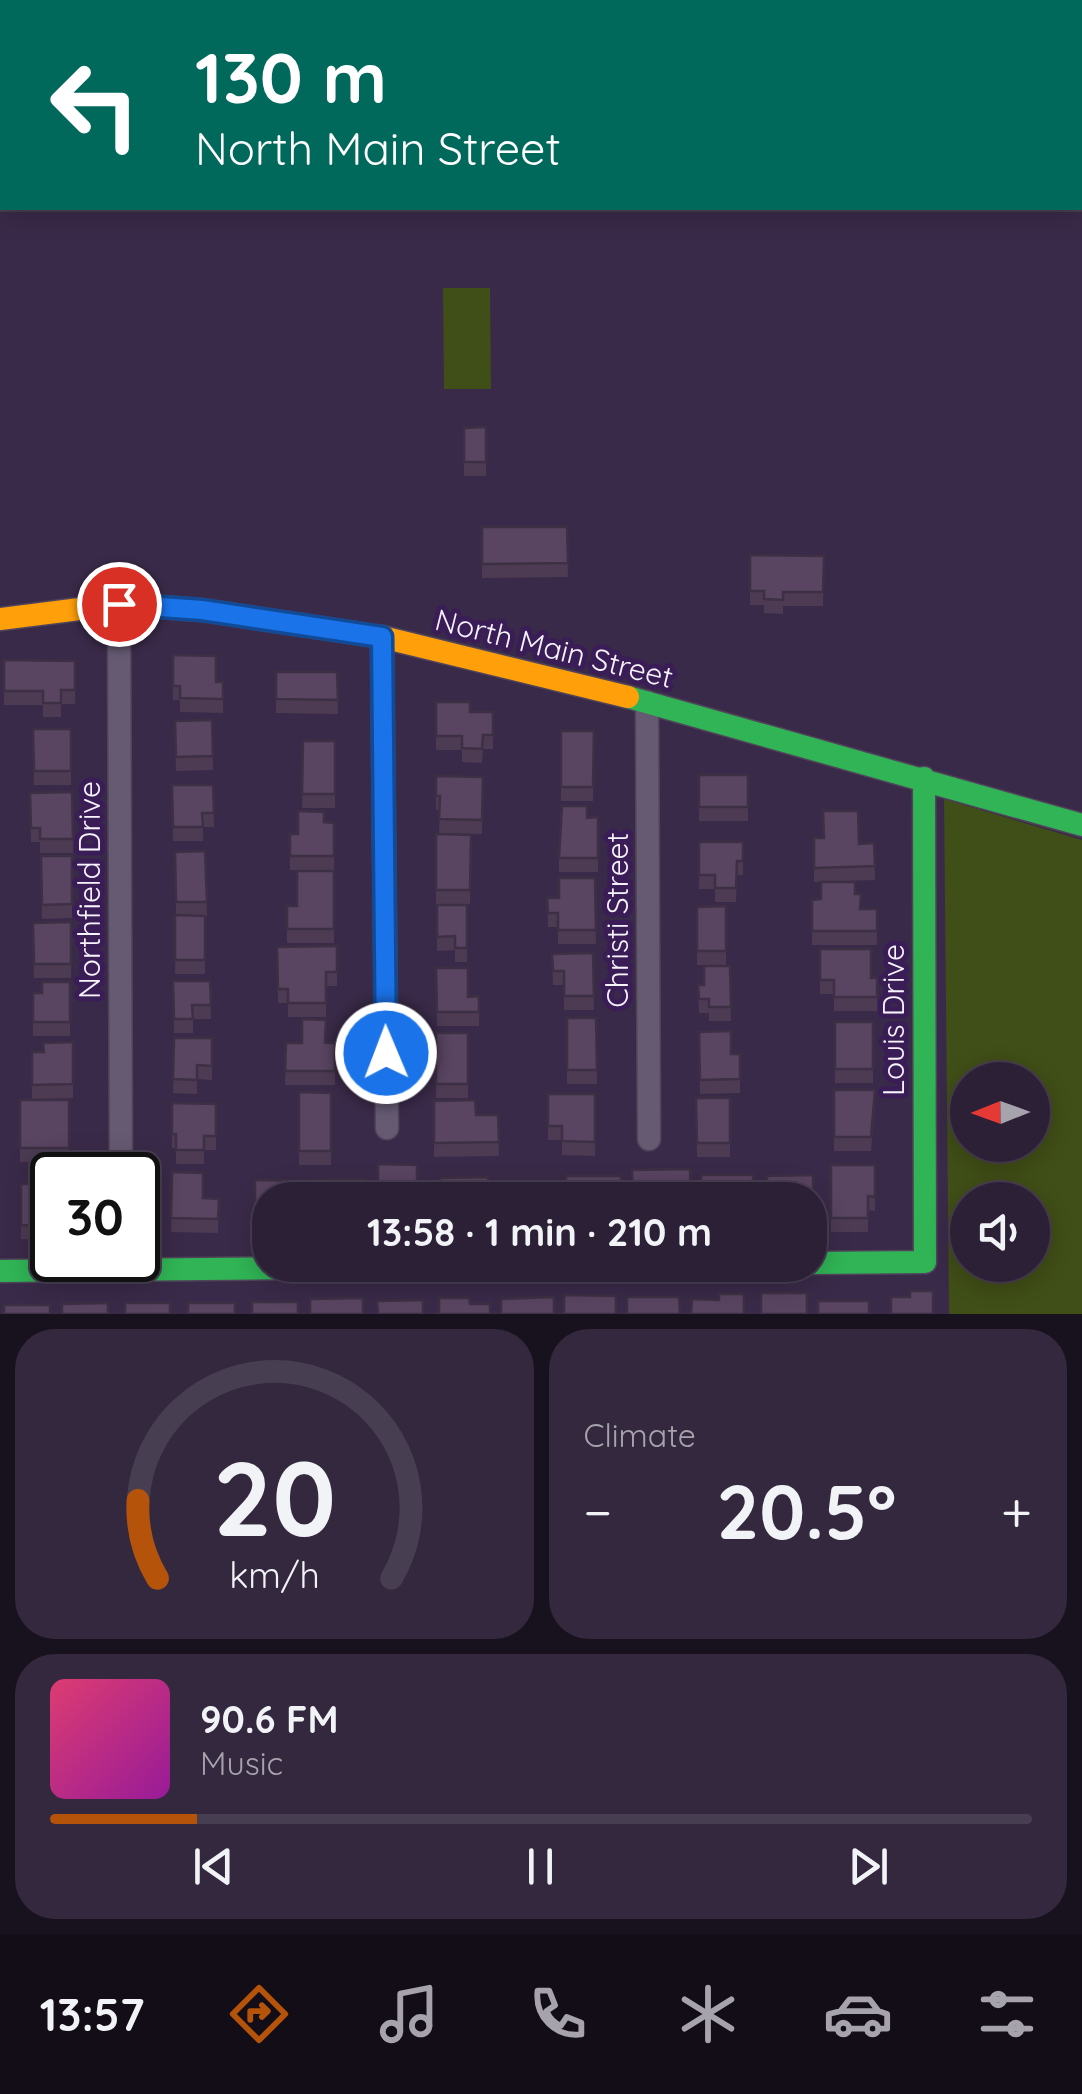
<!DOCTYPE html>
<meta charset="utf-8">
<style>
body{margin:0;font-family:Quicksand,sans-serif;background:#34283f;color:#f1f3f6;height:100vh;display:flex;flex-direction:column;font-size:38px;white-space:nowrap}
*{box-sizing:border-box;margin:0}
p{font-size:32px;color:#a6a3ad}
.icon{flex:none;width:55px;height:55px;fill:none;stroke:currentColor;stroke-width:2;stroke-linecap:round;stroke-linejoin:round}
.map{position:relative;height:1314px;overflow:hidden}
.side{display:flex;flex-direction:column;gap:15px;padding:15px;background:#18121e;flex:1}
.side>*{flex:none}
.banner{position:absolute;left:0px;top:0px;width:1082px;height:210px;box-shadow:0 5px 25px #0003,0 0 0 2px #483e52;background:#00695c;color:#fff;overflow:hidden}
.needle{width:65px;rotate:269deg}
.controls{position:absolute;left:950px;top:1062px;display:grid;gap:20px}
.controls a{display:grid;place-items:center;width:100px;height:100px;border-radius:50%;background:#2c2037;box-shadow:0 5px 25px #0003,0 0 0 2px #483e52;font-size:50px}
.speed{position:absolute;left:30px;top:1152px;display:flex;gap:20px;font-size:50px;font-weight:700;text-align:center}
.speed>*{display:grid;place-content:center;width:130px;height:130px;border-radius:50%;background:#2c2037;box-shadow:0 5px 25px #0003,0 0 0 2px #483e52;line-height:1}
.speed .limit{border:5px solid #111;border-radius:15px;background:#fff;color:#111}
.pin{position:absolute;display:grid;place-items:center;width:85px;height:85px;color:#fff;margin:-42px;border:5px solid #fff;border-radius:50%;box-shadow:0 2px 10px #0007}
.me{position:absolute;width:110px;margin:-55px;rotate:359deg;stroke-linejoin:round;filter:drop-shadow(0 0 8px #0008)}
.turn{display:flex;align-items:center;gap:35px;height:210px;padding:0 30px;font-size:45px}
.turn .icon{width:130px;height:130px;stroke-width:2.5}
.turn b{display:block;font-size:70px;line-height:85px}
.big{font-size:75px;font-weight:800;line-height:1.1}
.side .widget{flex:1;display:flex;flex-direction:column;justify-content:center;gap:15px;min-width:0;padding:0 35px;border-radius:40px;background:#34283f}
.side .dial{align-items:center;gap:0}
.dial svg{height:260px;overflow:visible;fill:none;stroke:#483e52;stroke-width:7;stroke-linecap:round;text-anchor:middle}
.dial text{fill:#f1f3f6;stroke:none}
.song{display:flex;align-items:center;gap:30px}
.cover{width:120px;height:120px;border-radius:15px;background:linear-gradient(135deg,hsl(340 70% 55%),hsl(300 70% 35%))}
.played{height:10px;border-radius:5px;background:linear-gradient(90deg,#b45309 15%,#483e52 15%)}
.keys{display:flex;justify-content:space-around;direction:ltr}
.heat{display:flex;justify-content:space-between;align-items:center;font-size:55px;direction:ltr}
.side .tiles{flex:1;display:grid;gap:15px;grid-template-columns:1fr 1fr}
.widget:last-child{grid-column:span 2}
.trip{position:absolute;left:252px;top:1182px;width:575px;height:100px;border-radius:40px;background:#2c2037;box-shadow:0 5px 25px #0003,0 0 0 2px #483e52;font-weight:800;line-height:100px;text-align:center}
.dock{display:flex;height:160px;justify-content:space-around;align-items:center;background:#120d16;color:#a6a3ad}
.dock .icon{width:70px;height:70px}
.dock .selected{color:#b45309}
.dock b{font-size:45px;color:#f1f3f6}
.map>svg:first-child{display:block}
.green{fill:#404e17;fill-rule:evenodd}
.lines{fill:none;stroke-linecap:round;stroke-linejoin:round}
.stream{stroke:#7245a2;stroke-width:6}
.street-casing{stroke:#50445a;stroke-width:25}
.fast-casing{stroke:#50445a;stroke-width:25}
.slow-casing{stroke:#50445a;stroke-width:25}
.street{stroke:#655a72;stroke-width:22}
.fast{stroke:#30b455;stroke-width:22}
.slow{stroke:#ff9f0a;stroke-width:22}
.wall{fill:#4d3a53}
.building{fill:#594461;stroke:#3e3044;stroke-width:2.5}
.route-casing{stroke:#114b97;stroke-width:25}
.route{stroke:#1a73e8;stroke-width:18}
.labels{text-anchor:middle;stroke-width:10;stroke-linejoin:round;paint-order:stroke}
.street-label{font-size:30px;fill:#f6f3fa;stroke:#3a1d56}
</style>
<div class="map">
<svg width="1082" height="1314" viewBox="0 0 1082 1314">
<rect width="100%" height="100%" fill="#3a2a49"/>
<!-- green -->
<path class="green" d="M 443,288 L 490,288 L 491,389 L 444,389 Z
M 944,799 L 1082,840 L 1082,1314 L 949,1314 ZM 968,1080 L 1032,1080 L 1032,1145 L 968,1145 ZM 968,1200 L 1032,1200 L 1032,1265 L 968,1265 Z"/>
<g class="lines">
<!-- stream -->
<path class="stream" d="M 0,1 L 1,0"/>
<!-- street casing -->
<g class="street-casing">
<path id="street" d="M 119,604 L 121,1175
M 382,637 L 387,1128
M 647,702 L 649,1139"/>
</g>
<!-- fast casing -->
<g class="fast-casing">
<path id="fast" d="M 628,697 L 1082,825
M 810,1263 L 925,1262 L 924,778
M 0,1271 L 610,1265"/>
</g>
<!-- slow casing -->
<g class="slow-casing">
<path id="slow" d="M 0,619 L 119,604 L 202,610 L 382,637 L 628,697"/>
</g>
<!-- street -->
<use href="#street" class="street"/>
<!-- fast -->
<use href="#fast" class="fast"/>
<!-- slow -->
<use href="#slow" class="slow"/>
</g>
<!-- wall -->
<path class="wall" d="M 486,427 L 486,476 L 464,476 L 464,428 Z
M 482,527 L 567,527 L 568,577 L 482,578 Z
M 750,555 L 824,556 L 823,606 L 783,606 L 783,614 L 764,613 L 764,605 L 750,605 Z
M 173,655 L 216,682 L 223,682 L 223,713 L 180,712 L 180,700 L 173,700 Z
M 4,660 L 75,661 L 75,704 L 61,704 L 61,717 L 43,717 L 43,705 L 4,705 Z
M 276,672 L 337,672 L 338,714 L 276,713 Z
M 436,702 L 470,712 L 493,712 L 493,749 L 483,749 L 482,763 L 462,762 L 462,750 L 436,750 Z
M 212,720 L 213,770 L 176,771 L 175,721 Z
M 33,729 L 71,729 L 71,785 L 34,785 Z
M 561,731 L 594,731 L 593,801 L 561,801 Z
M 303,741 L 335,741 L 335,808 L 302,808 Z
M 699,775 L 748,775 L 748,821 L 699,821 Z
M 436,776 L 483,777 L 482,834 L 439,833 L 440,810 L 436,810 Z
M 172,785 L 213,785 L 214,827 L 203,827 L 203,841 L 173,841 Z
M 72,792 L 73,853 L 40,853 L 40,842 L 31,842 L 30,793 Z
M 598,817 L 598,872 L 559,872 L 559,858 L 587,818 Z
M 324,822 L 334,823 L 334,870 L 290,870 L 290,834 L 298,834 Z
M 436,834 L 471,835 L 470,904 L 436,904 Z
M 814,838 L 859,844 L 874,843 L 875,880 L 814,882 Z
M 699,842 L 743,842 L 743,875 L 737,875 L 736,902 L 715,902 L 715,889 L 699,889 Z
M 205,851 L 207,916 L 205,916 L 205,974 L 175,974 L 176,915 L 175,852 Z
M 41,856 L 72,856 L 72,918 L 42,919 Z
M 334,871 L 334,943 L 287,943 L 287,906 L 297,906 Z
M 595,878 L 596,944 L 558,944 L 558,927 L 548,927 L 547,898 L 559,898 Z
M 855,894 L 861,909 L 877,909 L 877,945 L 812,945 L 812,900 Z
M 437,905 L 467,905 L 467,962 L 455,962 L 455,950 L 437,951 Z
M 726,906 L 726,965 L 697,965 L 697,907 Z
M 71,922 L 71,978 L 34,978 L 33,923 Z
M 277,947 L 337,972 L 337,986 L 326,986 L 326,1017 L 288,1017 L 288,1003 L 278,1003 Z
M 820,949 L 871,978 L 877,978 L 877,1011 L 834,1011 L 834,994 L 820,994 Z
M 593,953 L 594,1010 L 564,1010 L 564,985 L 553,985 L 552,954 Z
M 730,966 L 731,1021 L 709,1021 L 709,1013 L 699,1013 L 698,985 L 704,985 Z
M 436,968 L 468,997 L 479,996 L 479,1026 L 437,1026 Z
M 173,981 L 210,981 L 211,1019 L 193,1019 L 193,1033 L 174,1033 Z
M 70,982 L 70,1036 L 33,1036 L 33,993 L 42,993 Z
M 567,1018 L 596,1018 L 597,1084 L 567,1084 Z
M 835,1022 L 873,1022 L 873,1083 L 835,1083 Z
M 699,1032 L 731,1054 L 740,1054 L 740,1093 L 700,1094 Z
M 436,1033 L 468,1033 L 468,1098 L 436,1098 Z
M 174,1038 L 212,1038 L 212,1080 L 197,1079 L 197,1094 L 173,1093 Z
M 73,1042 L 73,1098 L 32,1099 L 32,1052 L 44,1052 Z
M 286,1043 L 335,1043 L 335,1085 L 285,1085 Z
M 834,1090 L 875,1104 L 871,1151 L 834,1151 Z
M 299,1092 L 331,1093 L 331,1165 L 299,1165 Z
M 548,1094 L 595,1094 L 595,1156 L 562,1155 L 562,1140 L 548,1140 Z
M 696,1098 L 730,1098 L 730,1157 L 697,1157 Z
M 20,1100 L 69,1100 L 69,1162 L 20,1162 Z
M 434,1101 L 476,1115 L 498,1115 L 499,1156 L 434,1157 Z
M 172,1103 L 216,1104 L 216,1150 L 204,1150 L 204,1164 L 176,1164 L 176,1148 L 172,1148 Z
M 831,1165 L 875,1165 L 875,1211 L 868,1210 L 868,1232 L 831,1232 Z
M 172,1172 L 203,1198 L 219,1199 L 218,1233 L 171,1232 Z
M 813,1175 L 813,1228 L 810,1228 L 810,1200 Z
M 255,1180 L 270,1200 L 270,1232 L 255,1231 Z
M 21,1184 L 52,1184 L 52,1237 L 49,1237 L 49,1240 L 21,1239 Z"/>
<!-- building -->
<path class="building" d="M 935,0 L 1024,0 L 1024,2 L 935,2 Z
M 486,427 L 486,462 L 464,462 L 464,428 Z
M 482,527 L 567,527 L 568,563 L 482,564 Z
M 750,555 L 824,556 L 823,592 L 783,592 L 783,600 L 764,599 L 764,591 L 750,591 Z
M 173,655 L 216,656 L 216,682 L 223,682 L 223,699 L 180,698 L 180,686 L 173,686 Z
M 4,660 L 75,661 L 75,690 L 61,690 L 61,703 L 43,703 L 43,691 L 4,691 Z
M 276,672 L 337,672 L 338,700 L 276,699 Z
M 436,702 L 470,702 L 470,712 L 493,712 L 493,735 L 483,735 L 482,749 L 462,748 L 462,736 L 436,736 Z
M 212,720 L 213,756 L 176,757 L 175,721 Z
M 33,729 L 71,729 L 71,771 L 34,771 Z
M 561,731 L 594,731 L 593,787 L 561,787 Z
M 303,741 L 335,741 L 335,794 L 302,794 Z
M 699,775 L 748,775 L 748,807 L 699,807 Z
M 436,776 L 483,777 L 482,820 L 439,819 L 440,796 L 436,796 Z
M 172,785 L 213,785 L 214,813 L 202,813 L 203,827 L 173,827 Z
M 72,792 L 73,839 L 40,839 L 40,828 L 31,828 L 30,793 Z
M 562,806 L 587,806 L 587,818 L 598,817 L 598,858 L 559,858 Z
M 298,811 L 324,812 L 324,822 L 334,823 L 334,856 L 290,856 L 290,834 L 298,834 Z
M 823,811 L 858,811 L 859,844 L 874,843 L 875,866 L 814,868 L 814,838 L 824,838 Z
M 436,834 L 471,835 L 470,890 L 436,890 Z
M 699,842 L 743,842 L 743,861 L 737,861 L 736,888 L 715,888 L 715,875 L 699,875 Z
M 205,851 L 207,902 L 176,902 L 175,852 Z
M 41,856 L 72,856 L 72,904 L 42,905 Z
M 297,871 L 334,871 L 334,929 L 287,929 L 287,906 L 297,906 Z
M 559,878 L 595,878 L 596,930 L 558,930 L 558,913 L 548,913 L 547,898 L 559,898 Z
M 821,882 L 855,882 L 855,894 L 861,894 L 860,909 L 877,909 L 877,931 L 812,931 L 812,900 L 821,899 Z
M 437,905 L 467,905 L 467,948 L 455,948 L 455,936 L 437,937 Z
M 726,906 L 726,951 L 697,951 L 697,907 Z
M 175,915 L 205,916 L 205,960 L 175,960 Z
M 71,922 L 71,964 L 34,964 L 33,923 Z
M 337,946 L 337,972 L 326,972 L 326,1003 L 288,1003 L 288,989 L 278,989 L 277,947 Z
M 820,949 L 871,949 L 871,978 L 877,978 L 877,997 L 834,997 L 834,980 L 820,980 Z
M 593,953 L 594,996 L 564,996 L 564,971 L 553,971 L 552,954 Z
M 704,966 L 730,966 L 731,1007 L 709,1007 L 709,999 L 699,999 L 698,985 L 704,985 Z
M 436,968 L 468,968 L 468,997 L 479,996 L 479,1012 L 437,1012 Z
M 173,981 L 210,981 L 211,1005 L 192,1005 L 193,1019 L 174,1019 Z
M 42,982 L 70,982 L 70,1022 L 33,1022 L 33,993 L 42,993 Z
M 567,1018 L 596,1018 L 597,1070 L 567,1070 Z
M 302,1019 L 326,1020 L 325,1043 L 335,1043 L 335,1071 L 285,1071 L 286,1043 L 302,1043 Z
M 835,1022 L 873,1022 L 873,1069 L 835,1069 Z
M 731,1031 L 731,1054 L 740,1054 L 740,1079 L 700,1080 L 699,1032 Z
M 436,1033 L 468,1033 L 468,1084 L 436,1084 Z
M 174,1038 L 212,1038 L 212,1066 L 197,1065 L 197,1080 L 173,1079 Z
M 73,1042 L 73,1084 L 32,1085 L 32,1052 L 44,1052 L 43,1043 Z
M 834,1090 L 875,1090 L 871,1137 L 834,1137 Z
M 299,1092 L 331,1093 L 331,1151 L 299,1151 Z
M 548,1094 L 595,1094 L 595,1142 L 562,1141 L 562,1126 L 548,1126 Z
M 696,1098 L 730,1098 L 730,1143 L 697,1143 Z
M 20,1100 L 69,1100 L 69,1148 L 20,1148 Z
M 475,1100 L 476,1115 L 498,1115 L 499,1142 L 434,1143 L 434,1101 Z
M 172,1103 L 216,1104 L 216,1136 L 204,1136 L 204,1150 L 176,1150 L 176,1134 L 172,1134 Z
M 378,1164 L 417,1165 L 417,1200 L 378,1200 Z
M 831,1165 L 875,1165 L 875,1197 L 868,1196 L 868,1218 L 831,1218 Z
M 690,1169 L 691,1200 L 633,1200 L 632,1170 Z
M 172,1172 L 203,1173 L 203,1198 L 219,1199 L 218,1219 L 171,1218 Z
M 701,1175 L 753,1175 L 754,1200 L 701,1200 Z
M 813,1175 L 813,1214 L 810,1214 L 810,1200 L 767,1200 L 767,1176 Z
M 566,1176 L 621,1176 L 621,1200 L 566,1200 Z
M 488,1177 L 488,1200 L 440,1200 L 440,1178 Z
M 364,1179 L 364,1200 L 312,1200 L 312,1180 Z
M 255,1180 L 299,1181 L 299,1200 L 270,1200 L 270,1217 L 255,1217 Z
M 547,1182 L 547,1200 L 508,1200 L 507,1183 Z
M 21,1184 L 52,1184 L 52,1223 L 49,1223 L 49,1226 L 21,1225 Z
M 910,1291 L 933,1291 L 933,1314 L 891,1314 L 891,1297 L 910,1297 Z
M 761,1293 L 807,1293 L 807,1314 L 761,1314 Z
M 719,1294 L 744,1294 L 744,1314 L 691,1314 L 692,1299 L 719,1300 Z
M 564,1295 L 616,1296 L 616,1314 L 564,1314 Z
M 554,1297 L 554,1314 L 501,1314 L 501,1299 Z
M 627,1297 L 679,1297 L 680,1314 L 627,1314 Z
M 363,1298 L 363,1314 L 310,1314 L 310,1299 Z
M 439,1298 L 469,1298 L 470,1304 L 490,1304 L 490,1314 L 439,1314 Z
M 423,1300 L 423,1314 L 378,1314 L 377,1301 Z
M 818,1301 L 869,1301 L 869,1314 L 818,1314 Z
M 252,1302 L 298,1302 L 298,1314 L 252,1314 Z
M 108,1303 L 108,1314 L 62,1314 L 62,1304 Z
M 125,1303 L 170,1303 L 170,1314 L 125,1314 Z
M 188,1303 L 235,1303 L 235,1314 L 188,1314 Z
M 4,1305 L 50,1305 L 50,1314 L 4,1314 Z"/>
<g class="lines">
<!-- route casing -->
<g class="route-casing">
<path id="route" d="M 119,604 L 202,610 L 382,637 L 386,1053"/>
</g>
<!-- route -->
<use href="#route" class="route"/>
</g>
<g class="labels">
<!-- street labels -->
<g class="street-label">
<text transform="translate(554 649) rotate(14)" y="10">North Main Street</text>
<text transform="translate(90 890) rotate(-90)" y="10">Northfield Drive</text>
<text transform="translate(618 920) rotate(-90)" y="10">Christi Street</text>
<text transform="translate(894 1020) rotate(-90)" y="10">Louis Drive</text>
</g>
</g>
</svg>
<div class="controls">
<a><svg class="needle" viewBox="-14 -14 28 28"><path d="M0-13l5 13h-10z" fill="#e53935"/><path d="M0 13l5-13h-10z" fill="#a6a3ad"/></svg></a>
<a><svg class="icon" aria-label="sound" viewBox="0 0 24 24"><path d="M4 9h4l5-4v14l-5-4H4zM17 9q2 3 0 6"/></svg></a>
</div>
<div class="speed"><div class="limit">30</div></div>
<div class="pin" style="left:119px;top:604px;background:#d93025"><svg class="icon" aria-label="arrive" viewBox="0 0 24 24"><path d="M6 21V4h12l-3 4 3 4H6"/></svg></div>
<svg class="me" style="left:386px;top:1053px" viewBox="-20 -20 40 40"><circle r="17" fill="#1a73e8" stroke="#fff" stroke-width="3"/><path d="M0-11L8 9 0 5-8 9z" fill="#fff"/></svg>
<div class="trip">13:58 · 1 min · 210 m</div>
<div class="banner">
<div class="turn"><svg class="icon" aria-label="left" viewBox="0 0 24 24"><path d="M17 20v-9H6M10 6l-5 5 5 5"/></svg><div><b>130 m</b>North Main Street</div></div>
</div>
</div>
<section class="side">
<div class="tiles">
<div class="widget dial"><svg viewBox="0 0 100 80">
<path d="M14 69A42 42 0 1 1 86 69"/>
<path d="M14 69A42 42 0 0 1 8 45" stroke="#b45309"/>
<text x="50" y="56" font-size="32" font-weight="700">20</text>
<text x="50" y="72" font-size="11">km/h</text>
</svg></div>
<div class="widget"><p>Climate</p>
<div class="heat"><a>−</a><b class="big">20.5°</b><a>+</a></div>
</div>
<div class="widget">
<div class="song"><i class="cover"></i><div><b>90.6 FM</b><p>Music</p></div></div>
<div class="played"></div>
<div class="keys"><svg class="icon" aria-label="previous" viewBox="0 0 24 24"><path d="M18 5L8 12l10 7zM5 5v14"/></svg><svg class="icon" aria-label="pause" viewBox="0 0 24 24"><path d="M8 5v14M16 5v14"/></svg><svg class="icon" aria-label="next" viewBox="0 0 24 24"><path d="M6 5l10 7-10 7zM19 5v14"/></svg></div>
</div>
</div>
</section>
<nav class="dock">
<b>13:57</b>
<svg class="icon selected" aria-label="directions" viewBox="0 0 24 24"><path d="M12 3l9 9-9 9-9-9zM9 14v-3h6M13 9l2 2-2 2"/></svg>
<svg class="icon" aria-label="music" viewBox="0 0 24 24"><path d="M9 18V5l10-2v13"/><circle cx="6" cy="18" r="3"/><circle cx="16" cy="16" r="3"/></svg>
<svg class="icon" aria-label="phone" viewBox="0 0 24 24"><path d="M5 4h4l2 5-3 2q2 4 5 5l2-3 5 2v4C11 20 4 13 5 4z"/></svg>
<svg class="icon" aria-label="climate" viewBox="0 0 24 24"><path d="M12 3v18M4 7l16 10M4 17L20 7"/></svg>
<svg class="icon" aria-label="car" viewBox="0 0 24 24"><path d="M5 17H2v-5l4-1 3-4h7l3 4 3 1v5h-3M9 17h6M6 11h13"/><circle cx="7" cy="17" r="2"/><circle cx="17" cy="17" r="2"/></svg>
<svg class="icon" aria-label="filters" viewBox="0 0 24 24"><path d="M4 7h16M4 17h16"/><circle cx="9" cy="7" r="2"/><circle cx="15" cy="17" r="2"/></svg>
</nav>
